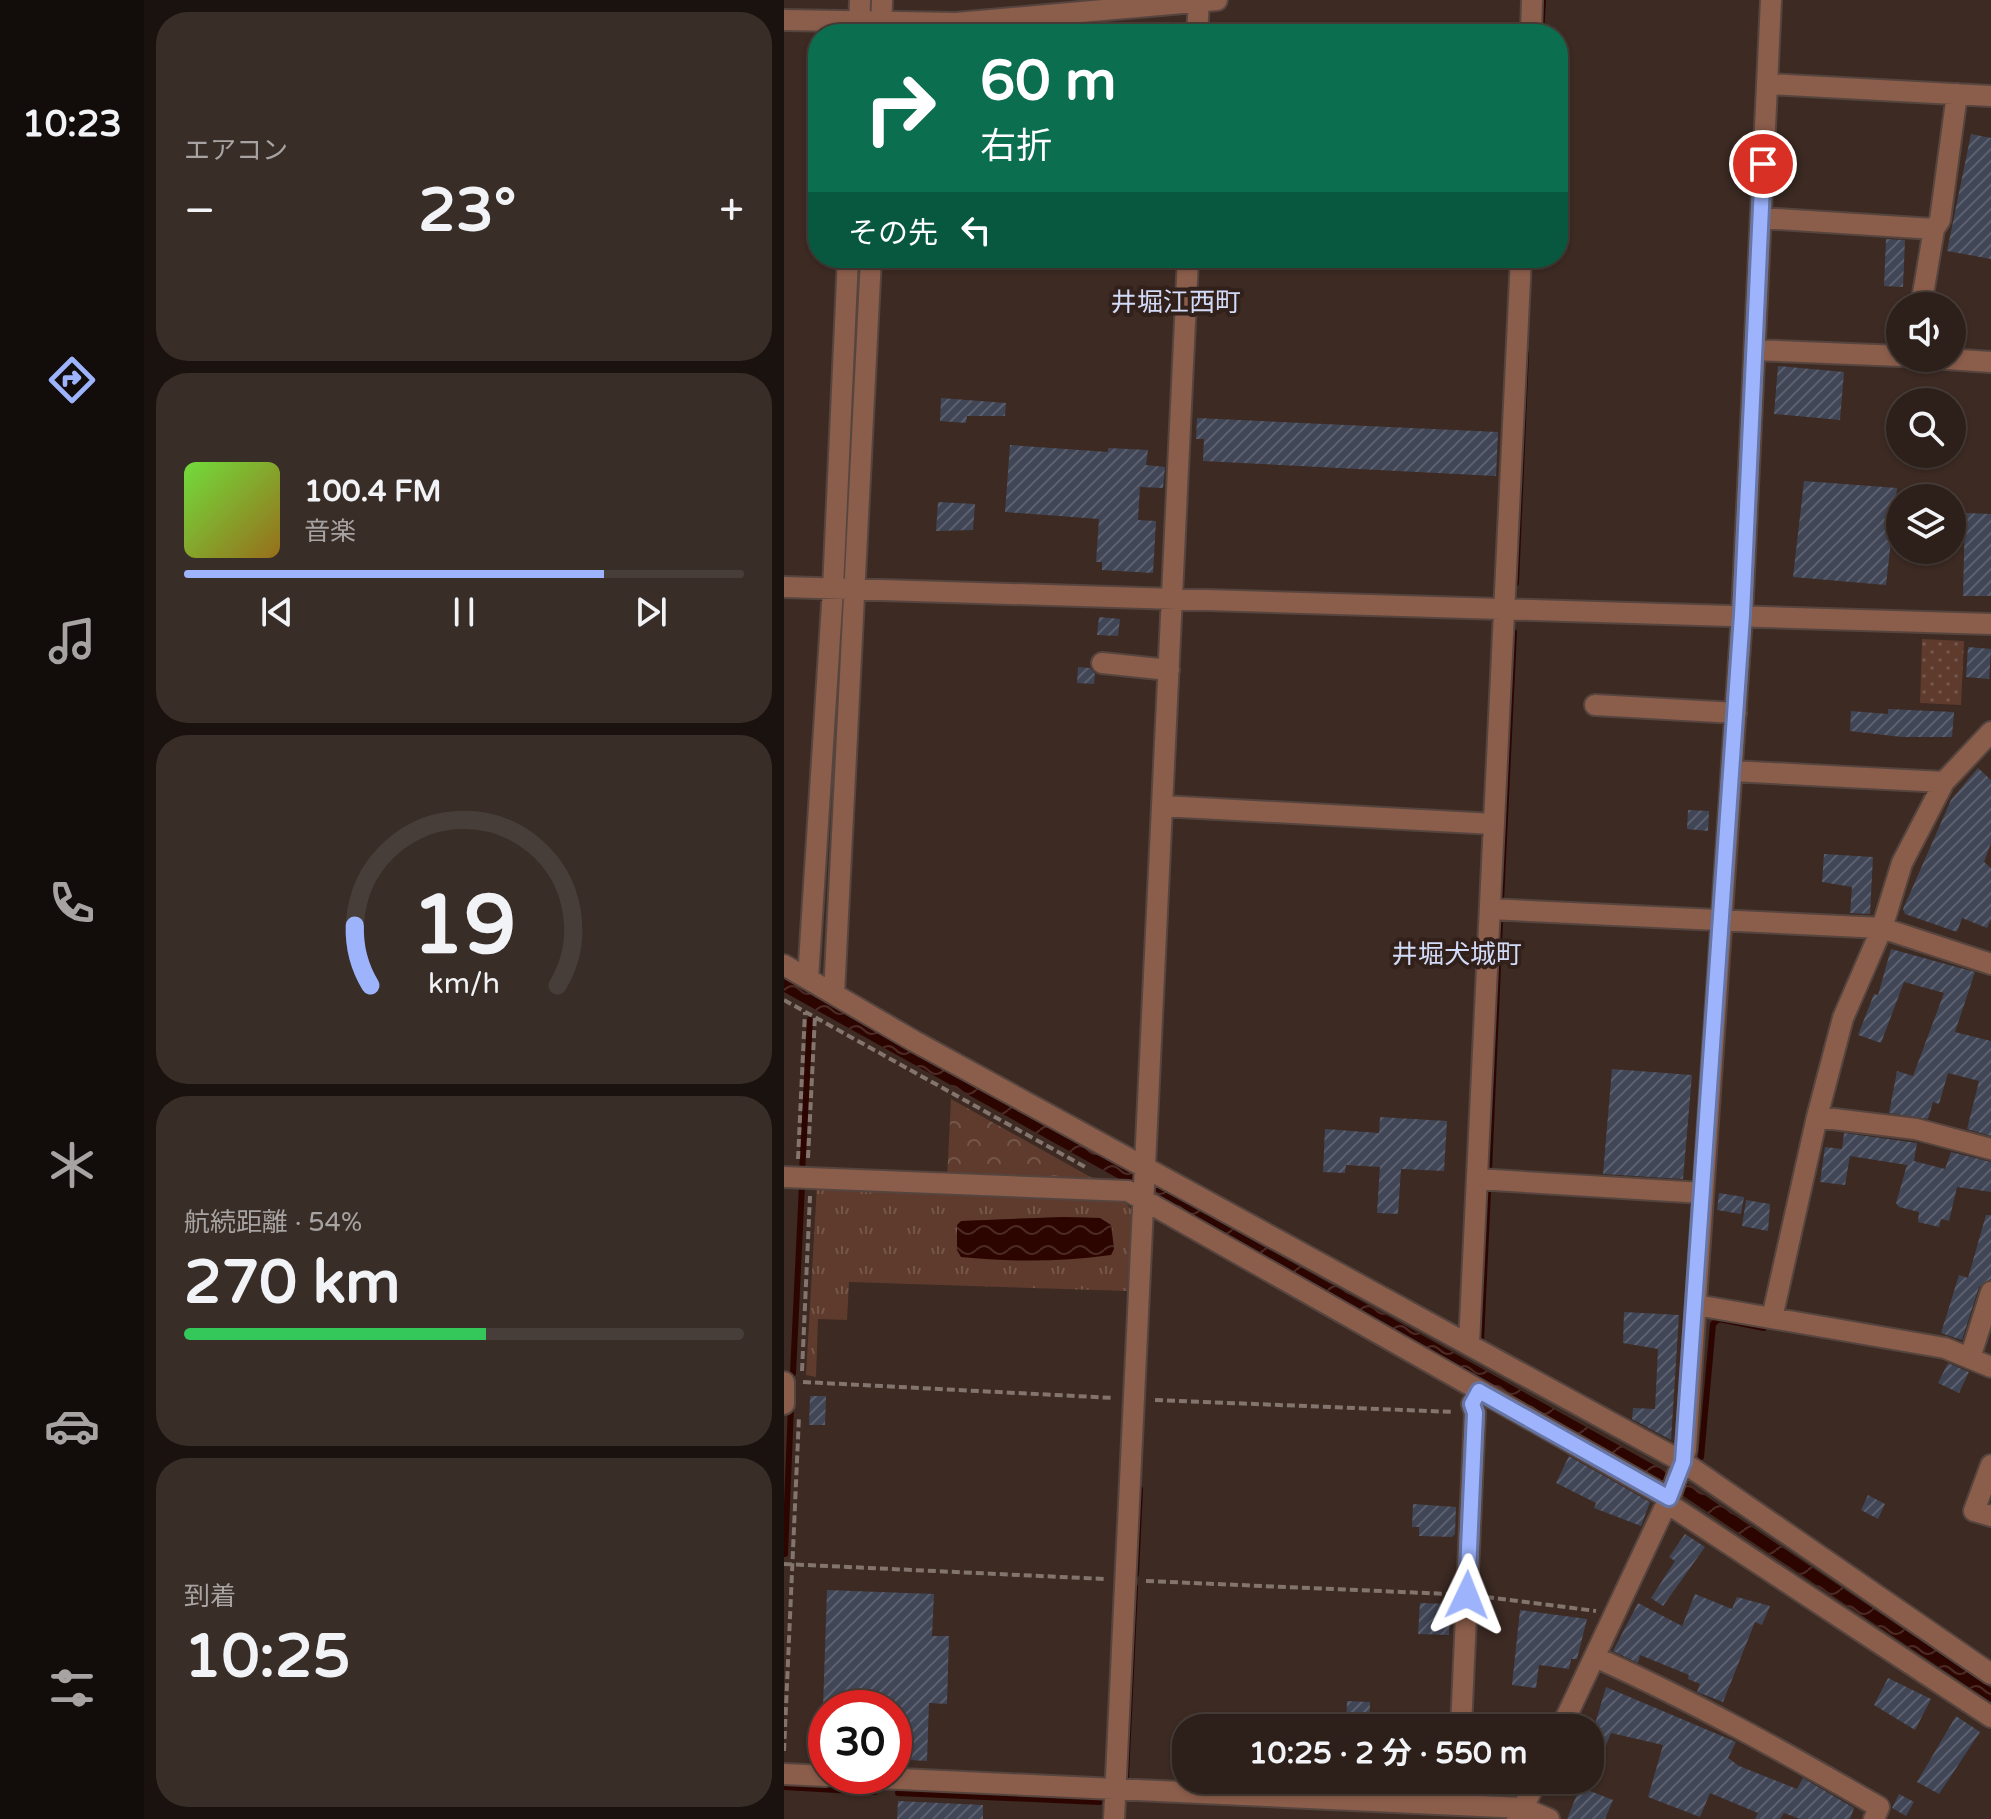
<!DOCTYPE html>
<html lang="ja">
<meta charset="utf-8">
<style>
body{margin:0;font-family:"Varela Round","Noto Sans JP",sans-serif;background:#392d27;color:#f1f3f6;height:100vh;display:flex;flex-direction:column;font-size:30px;white-space:nowrap}
*{box-sizing:border-box;margin:0}
p{font-size:26px;color:#a7a3a2}
.icon{flex:none;width:44px;height:44px;fill:none;stroke:currentColor;stroke-width:2;stroke-linecap:round;stroke-linejoin:round}
.map{position:relative;flex:1;overflow:hidden}
.sheet{display:flex;flex-direction:column;gap:12px;padding:12px;background:#19120e;width:640px}
.sheet>*{flex:none}
.guide{position:absolute;left:24px;top:24px;width:760px;height:244px;border-radius:32px;box-shadow:0 2px 6px #0004,0 0 0 2px #483e39;background:#0b6e4f;color:#fff;overflow:hidden}
.fabs{position:absolute;left:1102px;top:292px;display:grid;gap:16px}
.fabs a{display:grid;place-items:center;width:80px;height:80px;border-radius:50%;background:#2d201a;box-shadow:0 2px 6px #0004,0 0 0 2px #483e39;font-size:40px}
.speed{position:absolute;left:24px;top:1690px;display:flex;gap:16px;font-size:40px;font-weight:700;text-align:center}
.speed>*{display:grid;place-content:center;width:104px;height:104px;border-radius:50%;background:#2d201a;box-shadow:0 2px 6px #0004,0 0 0 2px #483e39;line-height:1}
.speed .limit{border:12px solid #d22;background:#fff;color:#111}
.pin{position:absolute;display:grid;place-items:center;width:68px;height:68px;color:#fff;margin:-34px;border:4px solid #fff;border-radius:50%;box-shadow:0 2px 8px #0007}
.me{position:absolute;width:88px;margin:-44px;rotate:2deg;stroke-linejoin:round;filter:drop-shadow(0 0 6px #0008)}
.turn{display:flex;align-items:center;gap:28px;height:168px;padding:0 40px;font-size:36px}
.turn .icon{width:104px;height:104px;stroke-width:2.5}
.turn b{display:block;font-size:56px;line-height:68px}
.then{display:flex;align-items:center;height:76px;padding:0 40px;background:#0003;gap:16px;font-size:30px}
.big{font-size:60px;font-weight:700;line-height:1.1}
.sheet .tile{flex:1;display:flex;flex-direction:column;justify-content:center;gap:12px;min-width:0;padding:0 28px;border-radius:32px;background:#392d27}
.sheet .dial{align-items:center;gap:0}
.dial svg{height:208px;overflow:visible;fill:none;stroke:#483e39;stroke-width:7;stroke-linecap:round;text-anchor:middle}
.dial text{fill:#f1f3f6;stroke:none}
.song{display:flex;align-items:center;gap:24px}
.cover{width:96px;height:96px;border-radius:12px;background:linear-gradient(135deg,hsl(100 70% 55%),hsl(40 70% 35%))}
.played{height:8px;border-radius:4px;background:linear-gradient(90deg,#9db4fd 75%,#483e39 75%)}
.keys{display:flex;justify-content:space-around;direction:ltr}
.heat{display:flex;justify-content:space-between;align-items:center;font-size:44px;direction:ltr}
.charge{height:12px;border-radius:6px;background:linear-gradient(90deg,#34c759 54%,#483e39 0)}
.trip{position:absolute;left:388px;top:1714px;width:432px;height:80px;border-radius:32px;background:#2d201a;box-shadow:0 2px 6px #0004,0 0 0 2px #483e39;font-weight:700;line-height:80px;text-align:center}
main{display:flex;flex:1;min-height:0}
.tabs{display:flex;flex-direction:column;width:144px;justify-content:space-around;align-items:center;background:#120d0a;color:#a7a3a2}
.tabs .icon{width:56px;height:56px}
.tabs .active{color:#9db4fd}
.tabs b{font-size:36px;color:#f1f3f6}
.map>svg:first-child{display:block}
.grass{fill:url(#grass-tufts);fill-rule:evenodd}
.forest{fill:url(#forest-crowns)}
.park{fill:url(#park-dots)}
.water{fill:url(#water-waves)}
.lines{fill:none;stroke-linecap:round;stroke-linejoin:round}
.stream{stroke:#2d0500;stroke-width:6}
.building{fill:url(#building-hatch)}
.minor-casing{stroke:#56453f;stroke-width:24}
.path{stroke:#83746e;stroke-width:4;stroke-dasharray:8 4;stroke-linecap:butt}
.minor{stroke:#8b5d4b;stroke-width:20}
.route-casing{stroke:#6675a4;stroke-width:20}
.route{stroke:#9db4fd;stroke-width:14}
.labels{text-anchor:middle;stroke-width:8;stroke-linejoin:round;paint-order:stroke}
.quarter-label{font-size:26px;fill:#d2dbf8;stroke:#32201a}
</style>
<main>
<nav class="tabs">
<b>10:23</b>
<svg class="icon active" aria-label="directions" viewBox="0 0 24 24"><path d="M12 3l9 9-9 9-9-9zM9 14v-3h6M13 9l2 2-2 2"/></svg>
<svg class="icon" aria-label="music" viewBox="0 0 24 24"><path d="M9 18V5l10-2v13"/><circle cx="6" cy="18" r="3"/><circle cx="16" cy="16" r="3"/></svg>
<svg class="icon" aria-label="phone" viewBox="0 0 24 24"><path d="M5 4h4l2 5-3 2q2 4 5 5l2-3 5 2v4C11 20 4 13 5 4z"/></svg>
<svg class="icon" aria-label="climate" viewBox="0 0 24 24"><path d="M12 3v18M4 7l16 10M4 17L20 7"/></svg>
<svg class="icon" aria-label="car" viewBox="0 0 24 24"><path d="M5 17H2v-5l4-1 3-4h7l3 4 3 1v5h-3M9 17h6M6 11h13"/><circle cx="7" cy="17" r="2"/><circle cx="17" cy="17" r="2"/></svg>
<svg class="icon" aria-label="filters" viewBox="0 0 24 24"><path d="M4 7h16M4 17h16"/><circle cx="9" cy="7" r="2"/><circle cx="15" cy="17" r="2"/></svg>
</nav>
<section class="sheet">
<div class="tile"><p>エアコン</p>
<div class="heat"><a>−</a><b class="big">23°</b><a>+</a></div>
</div>
<div class="tile">
<div class="song"><i class="cover"></i><div><b>100.4 FM</b><p>音楽</p></div></div>
<div class="played"></div>
<div class="keys"><svg class="icon" aria-label="previous" viewBox="0 0 24 24"><path d="M18 5L8 12l10 7zM5 5v14"/></svg><svg class="icon" aria-label="pause" viewBox="0 0 24 24"><path d="M8 5v14M16 5v14"/></svg><svg class="icon" aria-label="next" viewBox="0 0 24 24"><path d="M6 5l10 7-10 7zM19 5v14"/></svg></div>
</div>
<div class="tile dial"><svg viewBox="0 0 100 80">
<path d="M14 69A42 42 0 1 1 86 69"/>
<path d="M14 69A42 42 0 0 1 8 46" stroke="#9db4fd"/>
<text x="50" y="56" font-size="32" font-weight="700">19</text>
<text x="50" y="72" font-size="11">km/h</text>
</svg></div>
<div class="tile"><p>航続距離 · 54%</p><b class="big">270 km</b><div class="charge"></div></div>
<div class="tile"><p>到着</p><b class="big">10:25</b></div>
</section>
<div class="map">
<svg width="1207" height="1819" viewBox="0 0 1207 1819">
<defs>
<pattern id="grass-tufts" width="24" height="20" patternUnits="userSpaceOnUse" patternTransform="scale(2)"><rect width="24" height="20" fill="#5e3b2d"/><path d="M3 7l-1-3M5 7V3M7 7l1-3M15 17l-1-3M17 17v-4M19 17l1-3" fill="none" stroke="#75564a"/></pattern>
<pattern id="forest-crowns" width="20" height="18" patternUnits="userSpaceOnUse" patternTransform="scale(2)"><rect width="20" height="18" fill="#5e3b2d"/><path d="M2 6a3 3 0 1 1 6 0M12 15a3 3 0 1 1 6 0" fill="none" stroke="#75564a"/></pattern>
<pattern id="park-dots" width="8" height="8" patternUnits="userSpaceOnUse" patternTransform="scale(2)"><rect width="8" height="8" fill="#5e3b2d"/><path d="M2 2h.1M6 6h.1" fill="none" stroke="#75564a" stroke-width="1.8" stroke-linecap="round"/></pattern>
<pattern id="water-waves" width="16" height="10" patternUnits="userSpaceOnUse" patternTransform="scale(2)"><rect width="16" height="10" fill="#2d0500"/><path d="M0 5q4-4 8 0t8 0" fill="none" stroke="#4b2924"/></pattern>
<pattern id="building-hatch" width="6" height="6" patternUnits="userSpaceOnUse" patternTransform="scale(2)"><rect width="6" height="6" fill="#414657"/><path d="M-1 1l2-2M0 6l6-6M5 7l2-2" fill="none" stroke="#5c606e"/></pattern>
</defs>
<rect width="100%" height="100%" fill="#3c2a23"/>
<!-- grass -->
<path class="grass" d="M 33,1185 L 338,1198 L 349,1212 L 343,1291 L 65,1282 L 63,1320 L 34,1319 L 32,1377 L 22,1375 ZM 279,1217 L 316,1218 L 327,1225 L 330,1249 L 177,1221 Z"/>
<!-- forest -->
<path class="forest" d="M 167,1099 L 319,1184 L 163,1179 Z"/>
<!-- park -->
<path class="park" d="M 1138,639 L 1180,641 L 1177,705 L 1136,703 Z"/>
<!-- water -->
<path class="water" d="M 0,978 L 904,1484 L 1207,1688 L 1207,1702 L 880,1483 L 0,992 Z
M 279,1217 L 316,1218 L 327,1225 L 330,1249 L 327,1255 C 277,1262 226,1262 177,1257 L 173,1250 L 173,1225 L 177,1221 Z"/>
<g class="lines">
<!-- stream -->
<path class="stream" d="M 757,34 L 759,0
M 61,562 L 76,258
M 732,583 L 742,353
M 57,652 L 59,615
M 717,900 L 730,632
M 705,1171 L 716,920
M 18,1172 L 26,1020
M 697,1341 L 704,1191
M 9,1373 L 18,1185
M 917,1457 L 929,1324 L 935,1319 L 980,1328
M 1,1554 L 7,1406
M 352,1574 L 356,1489
M 342,1776 L 351,1587
M 1,1787 L 70,1791
M 83,1791 L 91,1792
M 114,1793 L 315,1802"/>
</g>
<!-- building -->
<path class="building" d="M 1187,134 L 1207,138 L 1207,259 L 1163,251 Z
M 1102,239 L 1121,240 L 1119,287 L 1100,286 Z
M 994,366 L 1060,372 L 1056,420 L 990,414 Z
M 157,398 L 222,403 L 221,416 L 183,416 L 182,423 L 156,421 Z
M 413,418 L 714,432 L 712,476 L 419,461 L 420,439 L 412,439 Z
M 226,445 L 324,452 L 324,448 L 364,450 L 362,465 L 381,467 L 379,488 L 356,487 L 354,520 L 372,521 L 369,573 L 318,570 L 318,562 L 312,562 L 315,519 L 221,512 Z
M 1020,481 L 1113,488 L 1102,585 L 1009,577 Z
M 154,502 L 191,504 L 189,530 L 152,531 Z
M 1181,513 L 1207,514 L 1207,596 L 1179,596 Z
M 315,617 L 336,619 L 334,636 L 313,635 Z
M 1184,647 L 1207,649 L 1205,679 L 1182,677 Z
M 294,667 L 306,668 L 311,674 L 310,684 L 293,683 Z
M 1104,709 L 1170,712 L 1168,737 L 1118,737 L 1066,731 L 1067,711 L 1104,714 Z
M 1194,768 L 1207,780 L 1207,843 L 1200,862 L 1207,868 L 1207,919 L 1203,928 L 1178,918 L 1173,932 L 1121,914 L 1119,909 L 1167,800 Z
M 904,810 L 925,811 L 924,831 L 903,829 Z
M 1040,854 L 1089,857 L 1086,914 L 1066,913 L 1068,887 L 1038,882 Z
M 1107,949 L 1191,972 L 1171,1032 L 1207,1041 L 1207,1136 L 1183,1129 L 1195,1081 L 1164,1073 L 1155,1104 L 1149,1102 L 1144,1119 L 1105,1113 L 1113,1071 L 1129,1076 L 1160,993 L 1120,982 L 1097,1043 L 1074,1035 L 1090,994 L 1094,995 Z
M 828,1069 L 908,1075 L 899,1179 L 819,1174 Z
M 596,1117 L 663,1121 L 660,1171 L 617,1169 L 614,1214 L 593,1213 L 596,1167 L 562,1165 L 561,1173 L 539,1172 L 541,1129 L 595,1133 Z
M 1060,1133 L 1133,1143 L 1130,1161 L 1161,1169 L 1167,1152 L 1207,1162 L 1207,1192 L 1173,1187 L 1165,1221 L 1157,1219 L 1155,1227 L 1134,1222 L 1135,1212 L 1115,1207 L 1112,1203 L 1123,1165 L 1066,1156 L 1061,1185 L 1036,1182 L 1041,1147 L 1058,1149 Z
M 935,1193 L 960,1197 L 957,1214 L 933,1210 Z
M 962,1200 L 986,1204 L 984,1231 L 958,1226 Z
M 1202,1215 L 1207,1215 L 1207,1279 L 1195,1287 L 1178,1340 L 1157,1333 L 1175,1275 L 1184,1278 Z
M 840,1312 L 895,1315 L 887,1440 L 848,1419 L 849,1408 L 871,1409 L 874,1349 L 839,1343 Z
M 1164,1363 L 1185,1372 L 1175,1393 L 1154,1383 Z
M 26,1396 L 42,1396 L 41,1425 L 25,1425 Z
M 785,1456 L 866,1502 L 857,1526 L 810,1508 L 812,1503 L 772,1483 Z
M 1084,1495 L 1101,1504 L 1094,1519 L 1077,1510 Z
M 629,1504 L 672,1507 L 671,1534 L 668,1537 L 635,1536 L 635,1527 L 628,1527 Z
M 901,1534 L 921,1547 L 879,1606 L 867,1598 L 891,1561 L 885,1557 Z
M 43,1590 L 150,1594 L 148,1636 L 165,1636 L 163,1704 L 145,1703 L 143,1761 L 110,1759 L 110,1708 L 39,1708 Z
M 911,1594 L 948,1609 L 953,1597 L 986,1606 L 978,1625 L 971,1622 L 939,1702 L 913,1692 L 916,1684 L 904,1679 L 905,1675 L 856,1655 L 854,1663 L 829,1651 L 854,1603 L 898,1626 Z
M 636,1603 L 666,1604 L 665,1635 L 634,1634 Z
M 736,1610 L 803,1619 L 793,1659 L 787,1659 L 785,1669 L 755,1665 L 752,1688 L 728,1685 Z
M 1104,1678 L 1147,1699 L 1131,1730 L 1090,1705 Z
M 822,1687 L 952,1742 L 944,1758 L 955,1766 L 1013,1789 L 1019,1778 L 1070,1808 L 1066,1819 L 1016,1819 L 1000,1813 L 996,1819 L 971,1819 L 974,1813 L 926,1793 L 916,1817 L 864,1797 L 879,1745 L 827,1733 L 806,1784 L 806,1730 L 809,1731 Z
M 563,1701 L 586,1702 L 585,1724 L 562,1723 Z
M 1172,1716 L 1196,1732 L 1155,1794 L 1133,1782 Z
M 796,1787 L 829,1800 L 821,1819 L 783,1819 Z
M 1115,1794 L 1130,1802 L 1122,1816 L 1108,1808 Z
M 114,1801 L 199,1805 L 199,1819 L 113,1819 Z"/>
<g class="lines">
<!-- minor casing -->
<g class="minor-casing">
<path id="minor" d="M 0,20 L 172,23 L 433,0
M 75,34 L 76,0
M 97,34 L 98,0
M 413,34 L 415,0
M 747,34 L 748,0
M 983,84 L 1207,96
M 977,218 L 1150,229 L 1137,306
M 1150,229 L 1156,220 L 1173,94
M 971,350 L 1116,356
M 1148,358 L 1207,362
M 0,587 L 1207,624
M 318,663 L 385,670
M 811,705 L 952,713
M 948,771 L 1160,782
M 378,806 L 710,824
M 706,909 L 1098,928 L 1207,964
M 0,965 L 130,1041 L 899,1462 L 1207,1674
M 24,979 L 49,589 L 64,258
M 50,994 L 87,258
M 1033,1117 L 1132,1129 L 1207,1149
M 0,1177 L 344,1191 L 885,1498
M 693,1179 L 919,1193
M 912,1305 L 1161,1348 L 1207,1367
M 988,1318 L 1033,1117 L 1059,1018 L 1098,928 L 1118,863 L 1160,782 L 1207,732
M 685,1344 L 737,258
M 1186,1358 L 1207,1292
M 0,1382 L 0,1404
M 1207,1465 L 1190,1511 L 1207,1516
M 883,1503 L 1207,1717
M 811,1657 C 909,1701 1002,1753 1095,1807 L 1090,1819
M 677,1728 L 691,1413 L 688,1404 L 695,1391
M 777,1728 L 887,1494 L 902,1450 L 958,615 L 987,0
M 0,1774 L 42,1776
M 52,1776 L 739,1808 L 765,1819
M 674,1805 L 675,1780
M 330,1819 L 404,258
M 733,1819 L 753,1780"/>
</g>
<!-- path -->
<path class="path" d="M 0,1000 L 303,1168
M 24,1158 L 31,1016
M 14,1159 L 21,1012
M 18,1371 L 26,1196
M 19,1382 L 330,1398
M 371,1400 L 670,1412
M 0,1564 L 321,1579
M 362,1581 L 665,1594
M 702,1597 L 812,1611
M 0,1751 L 15,1416"/>
<!-- minor -->
<use href="#minor" class="minor"/>
</g>
<g class="lines">
<!-- route casing -->
<g class="route-casing">
<path id="route" d="M 683,1595 L 691,1413 L 688,1404 L 695,1391 L 885,1498 L 899,1462 L 958,615 L 979,164"/>
</g>
<!-- route -->
<use href="#route" class="route"/>
</g>
<g class="labels">
<!-- quarter labels -->
<g class="quarter-label">
<text x="392" y="311">井堀江西町</text>
<text x="673" y="963">井堀犬城町</text>
</g>
</g>
</svg>
<div class="fabs">
<a><svg class="icon" aria-label="sound" viewBox="0 0 24 24"><path d="M4 9h4l5-4v14l-5-4H4zM17 9q2 3 0 6"/></svg></a>
<a><svg class="icon" aria-label="search" viewBox="0 0 24 24"><circle cx="10" cy="10" r="6"/><path d="M15 15l6 6"/></svg></a>
<a><svg class="icon" aria-label="layers" viewBox="0 0 24 24"><path d="M12 4l9 5-9 5-9-5zM3 14l9 5 9-5"/></svg></a>
</div>
<div class="speed"><div class="limit">30</div></div>
<div class="pin" style="left:979px;top:164px;background:#d93025"><svg class="icon" aria-label="arrive" viewBox="0 0 24 24"><path d="M6 21V4h12l-3 4 3 4H6"/></svg></div>
<svg class="me" style="left:683px;top:1595px" viewBox="-20 -20 40 40"><path d="M0-17L14 15 0 8-14 15z" fill="#9db4fd" stroke="#fff" stroke-width="4"/></svg>
<div class="trip">10:25 · 2 分 · 550 m</div>
<div class="guide">
<div class="turn"><svg class="icon" aria-label="right" viewBox="0 0 24 24"><path d="M7 20v-9h11M14 6l5 5-5 5"/></svg><div><b>60 m</b>右折</div></div>
<div class="then">その先<svg class="icon" aria-label="left" viewBox="0 0 24 24"><path d="M17 20v-9H6M10 6l-5 5 5 5"/></svg></div>
</div>
</div>
</main>
